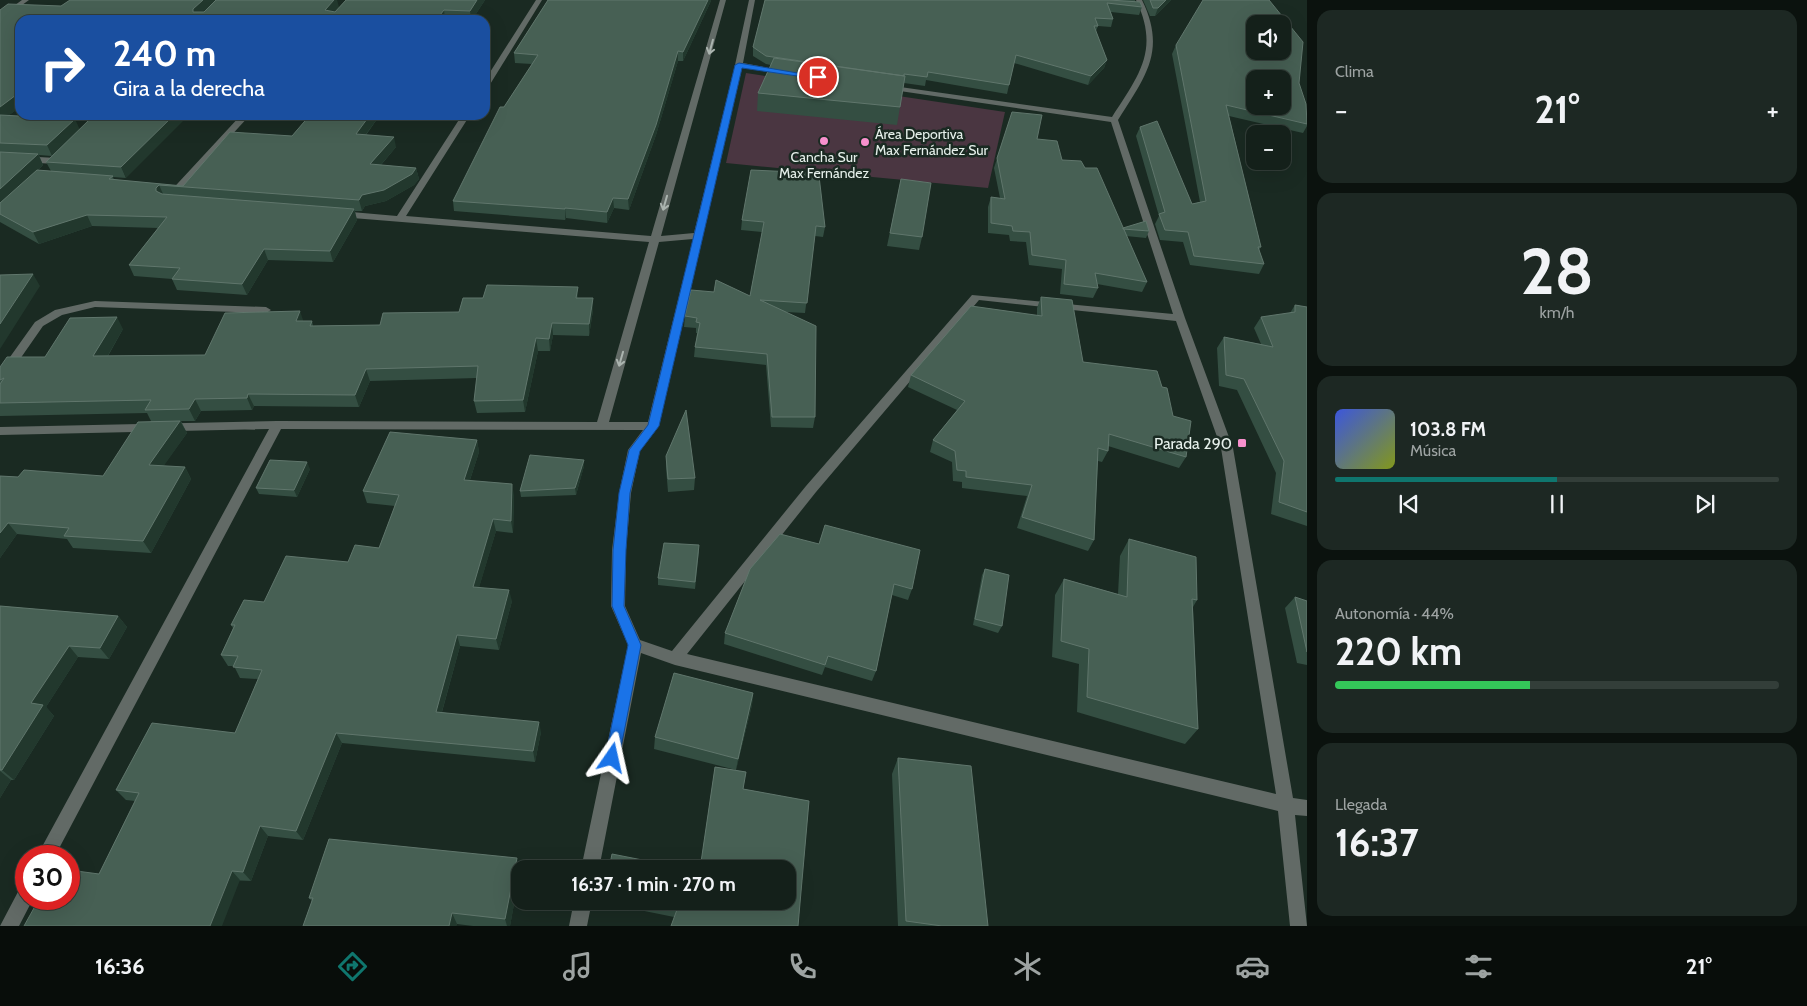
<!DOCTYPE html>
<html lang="es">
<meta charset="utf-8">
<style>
body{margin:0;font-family:Cabin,sans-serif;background:#1d2823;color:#f1f3f6;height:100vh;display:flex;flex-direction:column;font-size:19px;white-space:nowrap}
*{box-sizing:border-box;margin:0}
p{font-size:16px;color:#9da3a2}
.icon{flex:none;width:28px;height:28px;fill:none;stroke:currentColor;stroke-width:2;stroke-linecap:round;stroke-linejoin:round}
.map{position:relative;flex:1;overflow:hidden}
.drawer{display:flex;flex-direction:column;gap:10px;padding:10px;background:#0b120e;width:500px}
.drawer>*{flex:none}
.hud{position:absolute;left:15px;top:15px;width:475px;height:105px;border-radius:15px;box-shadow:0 5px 20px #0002,0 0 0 1px #333e39;background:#1a4fa0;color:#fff;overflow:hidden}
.tools{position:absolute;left:1246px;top:15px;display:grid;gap:10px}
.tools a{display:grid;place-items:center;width:45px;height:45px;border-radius:10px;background:#14201a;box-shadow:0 5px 20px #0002,0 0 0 1px #333e39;font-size:25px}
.speed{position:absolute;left:15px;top:845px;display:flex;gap:10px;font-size:25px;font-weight:700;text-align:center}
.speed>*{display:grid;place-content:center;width:65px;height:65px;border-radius:50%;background:#14201a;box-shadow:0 5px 20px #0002,0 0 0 1px #333e39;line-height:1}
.speed .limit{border:8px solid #d22;background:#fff;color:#111}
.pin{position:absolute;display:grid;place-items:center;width:42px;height:42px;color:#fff;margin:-21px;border:2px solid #fff;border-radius:50%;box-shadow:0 1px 5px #0007}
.me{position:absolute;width:55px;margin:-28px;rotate:11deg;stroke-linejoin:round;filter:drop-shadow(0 0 4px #0008)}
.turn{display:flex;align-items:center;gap:18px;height:105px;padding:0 15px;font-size:22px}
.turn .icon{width:65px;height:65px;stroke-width:2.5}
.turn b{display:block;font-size:35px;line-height:42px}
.big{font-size:38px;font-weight:800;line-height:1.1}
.drawer .widget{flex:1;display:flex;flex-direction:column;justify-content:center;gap:8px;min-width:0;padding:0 18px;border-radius:15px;background:#1d2823}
.drawer .dial{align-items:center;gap:0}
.dial b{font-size:65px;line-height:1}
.song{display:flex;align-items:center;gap:15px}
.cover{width:60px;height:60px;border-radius:8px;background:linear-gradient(135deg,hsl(230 70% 55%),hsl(70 70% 35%))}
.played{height:5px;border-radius:2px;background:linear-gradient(90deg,#0f766e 50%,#333e39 50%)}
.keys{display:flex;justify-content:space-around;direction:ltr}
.heat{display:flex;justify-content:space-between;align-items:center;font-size:28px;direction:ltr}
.charge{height:8px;border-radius:4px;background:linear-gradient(90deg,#34c759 44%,#333e39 0)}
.trip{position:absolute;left:511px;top:860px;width:285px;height:50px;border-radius:15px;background:#14201a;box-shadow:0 5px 20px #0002,0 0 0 1px #333e39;font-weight:800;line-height:50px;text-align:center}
.dock{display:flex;height:80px;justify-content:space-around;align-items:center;background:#080d0a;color:#9da3a2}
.dock .icon{width:35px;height:35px}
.dock .selected{color:#0f766e}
.dock b{font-size:22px;color:#f1f3f6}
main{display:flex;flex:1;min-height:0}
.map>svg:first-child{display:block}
.green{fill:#4a3641}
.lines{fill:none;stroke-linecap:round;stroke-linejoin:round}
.minor{fill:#626a66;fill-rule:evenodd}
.wall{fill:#344e42;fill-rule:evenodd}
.shaded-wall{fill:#22382d}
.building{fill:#476054;stroke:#60766c;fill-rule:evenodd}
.oneway{stroke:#abb4af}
.route{fill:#1a73e8;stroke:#114b97}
.poi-dot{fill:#f790cd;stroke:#1a2a22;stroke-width:2}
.labels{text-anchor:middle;stroke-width:5;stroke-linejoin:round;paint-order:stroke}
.far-poi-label{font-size:14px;fill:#e6f0eb;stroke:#1a2a22;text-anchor:start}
.poi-label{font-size:16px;fill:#e6f0eb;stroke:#1a2a22;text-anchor:end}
</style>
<main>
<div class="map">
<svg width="1307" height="926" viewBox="0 0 1307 926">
<rect width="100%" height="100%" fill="#1a2a22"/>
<!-- green -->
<path class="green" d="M 746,73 L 1005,112 L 988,188 L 726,163 Z"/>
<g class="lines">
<!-- minor -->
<path class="minor" d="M 22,0 L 29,0 L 0,21 L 0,16 Z
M 536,0 L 542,0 L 489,86 L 485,88 L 485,80 Z
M 720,0 L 726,0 L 661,236 L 694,233 L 735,65 L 749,0 L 755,0 L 743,63 L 789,72 L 785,74 L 742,68 L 659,426 L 640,451 L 631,493 L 626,550 L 625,606 L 640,640 L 672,651 L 806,486 L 972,295 L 1173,314 L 1111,122 L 886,89 L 882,87 L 886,85 L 1112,117 C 1139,75 1160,50 1136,0 L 1142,0 C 1167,51 1145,77 1118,120 L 1185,318 L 1233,448 L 1293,798 L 1307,800 L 1307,816 L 1295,815 L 1307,926 L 1290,926 L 1278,811 L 675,665 L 641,653 L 599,869 L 581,869 L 628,645 L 611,606 L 612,550 L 619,493 L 628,450 L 643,430 L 281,429 L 55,856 L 37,856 L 269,429 L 0,435 L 0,427 L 277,421 L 597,422 L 649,242 L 340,217 L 335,214 L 340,211 L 397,216 L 462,115 L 470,115 L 406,216 L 651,236 ZM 693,239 L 648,422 L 609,422 L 659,242 ZM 979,300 L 1176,321 L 1221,448 L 1276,794 L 687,654 L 816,492 Z
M 241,115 L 250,115 L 172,200 L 166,200 L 166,196 Z
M 0,155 L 57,158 L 61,161 L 57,164 L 0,161 Z
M 95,301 L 266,307 L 271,310 L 266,313 L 95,307 L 62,315 L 43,326 L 4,382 L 0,383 L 0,371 L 35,322 L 55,310 Z
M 26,885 L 26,899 L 33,899 L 19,926 L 0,926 L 20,888 Z
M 574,901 L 592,901 L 587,926 L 569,926 Z"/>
</g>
<!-- wall -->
<path class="wall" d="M 346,0 L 485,0 L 472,20 L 20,20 L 20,107 L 9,115 L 80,129 L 95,120 L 101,115 L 126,178 L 113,177 L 114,180 L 183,186 L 292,136 L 310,115 L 380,115 L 366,135 L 396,147 L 381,165 L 416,168 L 419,179 L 414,185 L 386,201 L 365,206 L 362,211 L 355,211 L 357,220 L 333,262 L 268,260 L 247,295 L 177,290 L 172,279 L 134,276 L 129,265 L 158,228 L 92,226 L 39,244 L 0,222 L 0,10 L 61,6 L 339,7 L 335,12 ZM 39,155 L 52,156 L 46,162 L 51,171 L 38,170 L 43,165 Z
M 548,0 L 711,0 L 710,3 L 683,61 L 678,61 L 656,135 L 629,210 L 614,208 L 607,223 L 566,218 L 565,220 L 454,211 L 453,201 L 504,107 L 532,64 L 515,63 L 514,53 Z
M 765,0 L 1135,0 L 1135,2 L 1142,7 L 1139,15 L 1111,12 L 1113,19 L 1111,27 L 1098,26 L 1096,31 L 1107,60 L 1104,68 L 1088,85 L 1014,63 L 1007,94 L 926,80 L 925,86 L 904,83 L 897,125 L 757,111 L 758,93 L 771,65 L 766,64 L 753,56 L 753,47 Z
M 1143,0 L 1171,0 L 1155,16 L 1150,16 Z
M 1176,45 L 1299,83 L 1307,114 L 1307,126 L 1303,133 L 1229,116 L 1261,247 L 1259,250 L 1264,264 L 1259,274 L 1190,265 L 1183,242 L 1160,240 L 1155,224 L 1159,216 L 1136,136 L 1140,127 L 1192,204 L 1200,202 L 1172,54 Z
M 1012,112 L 1037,139 L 1062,160 L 1085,168 L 1123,228 L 1149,231 L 1146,238 L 1126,236 L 1147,282 L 1142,292 L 1097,284 L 1098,288 L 1093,298 L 1060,294 L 1062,269 L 1029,265 L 1026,242 L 1010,241 L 1009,235 L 988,233 L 988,207 L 991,197 L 1000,198 L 994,168 Z
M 901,179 L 922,237 L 919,250 L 887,246 Z
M 742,220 L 825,227 L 823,237 L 815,236 L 805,313 L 786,312 L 815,417 L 813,428 L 771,427 L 766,365 L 694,357 L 695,347 L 697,333 L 696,333 L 696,328 L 684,327 L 685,316 L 750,296 L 762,232 L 741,230 Z
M 578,287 L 578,298 L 593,310 L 589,336 L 553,335 L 550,351 L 538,351 L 525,412 L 477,413 L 474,401 L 477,378 L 370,381 L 359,407 L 254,406 L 252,410 L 201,411 L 195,421 L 181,421 L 187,433 L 163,466 L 185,467 L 191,479 L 151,553 L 73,548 L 67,539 L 17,534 L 0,558 L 0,476 L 18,477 L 103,476 L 151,421 L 147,413 L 0,416 L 0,367 L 45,357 L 123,329 L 108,356 L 205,355 L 303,321 L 312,321 L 313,326 L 380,325 L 459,312 L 483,298 Z
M 1041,297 L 1083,362 L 1162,387 L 1173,416 L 1186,457 L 1179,468 L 1108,446 L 1108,451 L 1102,462 L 1098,461 L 1094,540 L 1088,551 L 1017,528 L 1027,496 L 962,488 L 962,482 L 953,481 L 952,462 L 930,452 L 933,440 L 957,410 L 908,387 L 911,375 L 1037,315 L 1037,308 Z
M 1295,305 L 1307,307 L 1307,526 L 1271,514 L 1276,473 L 1237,390 L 1219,386 L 1217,348 L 1224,337 L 1261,344 L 1254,328 L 1261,317 L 1290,313 Z
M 477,440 L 479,452 L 470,480 L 514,495 L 513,533 L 496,531 L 479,587 L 512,601 L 499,650 L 460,646 L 442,712 L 541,732 L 535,762 L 342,743 L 303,840 L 268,836 L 251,881 L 99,874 L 135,801 L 126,800 L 116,790 L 235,733 L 258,679 L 240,678 L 234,666 L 228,666 L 221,655 L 233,628 L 231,625 L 264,602 L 379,548 L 395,506 L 367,503 L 363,491 Z
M 666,456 L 695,478 L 694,490 L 668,492 L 666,468 Z
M 584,466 L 576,495 L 521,497 L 520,491 Z
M 310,469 L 297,497 L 259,494 L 256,488 Z
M 780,534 L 912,589 L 908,600 L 892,595 L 876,671 L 872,681 L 825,667 L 822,675 L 724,644 L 725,633 Z
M 1129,539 L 1197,600 L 1193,607 L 1198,729 L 1185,744 L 1077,712 L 1079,664 L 1052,657 L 1055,595 L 1064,579 L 1118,594 L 1120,556 Z
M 699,551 L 695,589 L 658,585 L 658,578 Z
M 985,569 L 1002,626 L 998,633 L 973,625 L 982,575 Z
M 1295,597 L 1307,601 L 1307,665 L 1297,663 L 1285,608 Z
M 0,606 L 118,616 L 127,627 L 109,659 L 78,657 L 46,707 L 54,716 L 14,780 L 11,780 L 0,798 Z
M 753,693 L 752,705 L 736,770 L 654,749 L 655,737 Z
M 898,758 L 988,926 L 898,926 L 892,774 Z
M 715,767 L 746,772 L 743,789 L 809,801 L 798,926 L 671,926 L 674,917 L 605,903 L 605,901 L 788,901 L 788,869 L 700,869 Z
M 520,871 L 510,926 L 473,926 L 457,924 L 456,926 L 303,926 L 312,901 L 309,898 Z"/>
<!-- shaded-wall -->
<path class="shaded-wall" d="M 203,0 L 216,0 L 197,20 L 193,12 L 193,9 Z
M 334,0 L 337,0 L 339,7 L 327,20 L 325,10 Z
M 477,0 L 485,0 L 472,20 L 471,20 L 470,11 Z
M 708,0 L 711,0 L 710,3 L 683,61 L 683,52 Z
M 1166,0 L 1171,0 L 1155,16 L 1158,8 Z
M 444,10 L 445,20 L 436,20 Z
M 678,51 L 678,61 L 656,135 L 629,210 L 628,199 Z
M 1107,60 L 1104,68 L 1088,85 L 1091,76 Z
M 20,92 L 20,107 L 0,122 L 0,107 Z
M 174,115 L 189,115 L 126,178 L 121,167 Z
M 370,115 L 380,115 L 358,145 L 356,134 Z
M 75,119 L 80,130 L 52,156 L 47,145 Z
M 394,137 L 396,147 L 372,175 L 370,164 Z
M 38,154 L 43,165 L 0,205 L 0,189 Z
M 416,168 L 419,179 L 414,185 L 386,201 L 365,206 L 362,211 L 359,200 L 362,195 Z
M 159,185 L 164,196 L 156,191 L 156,188 Z
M 613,198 L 614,208 L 607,223 L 607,212 Z
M 565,208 L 566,218 L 565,220 Z
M 354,209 L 357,220 L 333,262 L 330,251 Z
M 87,215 L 92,226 L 39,244 L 33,232 Z
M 264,249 L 268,260 L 247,295 L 242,284 Z
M 33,274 L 40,286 L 0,349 L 0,324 Z
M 578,287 L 578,299 L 576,298 Z
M 593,298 L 593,310 L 589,336 L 589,324 Z
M 300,311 L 304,323 L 296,321 Z
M 117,317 L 123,329 L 100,369 L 93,356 Z
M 552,323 L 553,335 L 550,351 L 549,339 Z
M 536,338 L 538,351 L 525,412 L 523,400 Z
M 366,369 L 370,381 L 359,407 L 355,395 Z
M 248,394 L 254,406 L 252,410 L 247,398 Z
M 195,399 L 201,411 L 195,421 L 189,409 Z
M 180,421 L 187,433 L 156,477 L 149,465 Z
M 477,440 L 479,452 L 466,492 L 464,480 Z
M 584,460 L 584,466 L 576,495 L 575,488 Z
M 307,462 L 310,469 L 297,497 L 294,490 Z
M 185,467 L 191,479 L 151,553 L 143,541 Z
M 512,484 L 514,495 L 513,533 L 511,521 Z
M 493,519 L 496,531 L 476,598 L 473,587 Z
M 8,523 L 17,534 L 0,558 L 0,533 Z
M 509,590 L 512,601 L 499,650 L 496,639 Z
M 118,616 L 127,627 L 109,659 L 100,648 Z
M 457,635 L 460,646 L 439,722 L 436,712 Z
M 69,646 L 78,657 L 46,707 L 54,716 L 14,780 L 2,770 L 31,703 Z
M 753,693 L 752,705 L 736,770 L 738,759 Z
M 539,722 L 541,732 L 535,762 L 533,751 Z
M 336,733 L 342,743 L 303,840 L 296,831 Z
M 0,771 L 11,780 L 0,798 Z
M 260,826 L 268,836 L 251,881 L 243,872 Z
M 517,858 L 520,871 L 510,926 L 507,926 L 505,919 Z
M 232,871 L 240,880 L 222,926 L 210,926 Z
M 452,913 L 457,924 L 456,926 L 449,926 Z"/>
<!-- building -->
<path class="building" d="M 70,0 L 203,0 L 193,9 L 193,12 L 204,12 L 216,0 L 334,0 L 325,10 L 335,12 L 346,0 L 477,0 L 470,11 L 444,10 L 436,20 L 20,20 L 20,92 L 0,107 L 0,10 L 8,4 L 61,6 Z
M 548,0 L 708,0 L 683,52 L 678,51 L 656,125 L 628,199 L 613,198 L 607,212 L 565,208 L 565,209 L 453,201 L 500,107 L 504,107 L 538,55 L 514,53 Z
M 765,0 L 1109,0 L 1140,2 L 1142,7 L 1107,3 L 1113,19 L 1095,18 L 1098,26 L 1094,26 L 1107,60 L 1091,76 L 1016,55 L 1009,85 L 928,72 L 927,77 L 904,74 L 904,76 L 766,56 L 753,47 Z
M 1150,0 L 1166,0 L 1158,8 L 1153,8 Z
M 1203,0 L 1269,0 L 1303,42 L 1299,83 L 1306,104 L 1307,124 L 1226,105 L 1261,247 L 1258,247 L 1264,264 L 1194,256 L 1188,232 L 1165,230 L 1159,214 L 1165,212 L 1140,127 L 1157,121 L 1192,204 L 1206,201 L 1176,45 ZM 1255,24 L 1282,24 L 1282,51 L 1255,51 ZM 1255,79 L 1282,79 L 1282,106 L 1255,106 Z
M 774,58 L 905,76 L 900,107 L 758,93 Z
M 1012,112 L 1042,115 L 1037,139 L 1057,141 L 1062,160 L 1081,161 L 1085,168 L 1097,168 L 1147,282 L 1095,273 L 1098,288 L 1064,284 L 1066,260 L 1032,255 L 1030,232 L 1013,231 L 1012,226 L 991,223 L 991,197 L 1005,199 L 997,158 Z
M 0,115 L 75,119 L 47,145 L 0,143 Z
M 101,115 L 174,115 L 121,167 L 46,162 L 89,120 L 95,120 Z
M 310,115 L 370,115 L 356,134 L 394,137 L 370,164 L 416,168 L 412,174 L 384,190 L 362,195 L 359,200 L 159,185 L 156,188 L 156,191 L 162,194 L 354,209 L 330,251 L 264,249 L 242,284 L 172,279 L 180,268 L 129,265 L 167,217 L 87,215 L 33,232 L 0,214 L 0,203 L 37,170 L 113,176 L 109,179 L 183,186 L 230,132 L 292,136 Z
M 0,152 L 38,154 L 0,189 Z
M 751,170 L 817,173 L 819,176 L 825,227 L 816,226 L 807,303 L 760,300 L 816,326 L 815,417 L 772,417 L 767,354 L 695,347 L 700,323 L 696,322 L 697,318 L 685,316 L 691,290 L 714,292 L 716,280 L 750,296 L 764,222 L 742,220 Z
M 901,179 L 931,183 L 922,237 L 890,233 Z
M 1146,221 L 1149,231 L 1123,229 L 1123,228 Z
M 33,274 L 0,324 L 0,275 Z
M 487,285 L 578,287 L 576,298 L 593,298 L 589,324 L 552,323 L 549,339 L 536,338 L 523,400 L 474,401 L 478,366 L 366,369 L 355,395 L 248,394 L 247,398 L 195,399 L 189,409 L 145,410 L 151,400 L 0,403 L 0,384 L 4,378 L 0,380 L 0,367 L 7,357 L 45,357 L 70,318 L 117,317 L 93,356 L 205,355 L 225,313 L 300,311 L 296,321 L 312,321 L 310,326 L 380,325 L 383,313 L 459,312 L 463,298 L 483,298 Z
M 1041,297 L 1072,300 L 1083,362 L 1157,371 L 1162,387 L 1167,388 L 1173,416 L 1191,421 L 1186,457 L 1109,434 L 1108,451 L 1098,448 L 1094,540 L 1022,517 L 1032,485 L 966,477 L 966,471 L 957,470 L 955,451 L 933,440 L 965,401 L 911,375 L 971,306 L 1042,316 Z
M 1295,305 L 1307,307 L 1307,512 L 1279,502 L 1284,461 L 1244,379 L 1226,375 L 1224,337 L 1273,347 L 1261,317 L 1295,312 Z
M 686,410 L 695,478 L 668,479 L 666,456 Z
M 180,421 L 149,465 L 185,467 L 143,541 L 64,536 L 69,528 L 8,523 L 0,533 L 0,476 L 18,477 L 24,470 L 103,476 L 138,422 Z
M 390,432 L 477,440 L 464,480 L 512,484 L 511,521 L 493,519 L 473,587 L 509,590 L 496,639 L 457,635 L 436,712 L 539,722 L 533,751 L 336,733 L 296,831 L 260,826 L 243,872 L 232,871 L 210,926 L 24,926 L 39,899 L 69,899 L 69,870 L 99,874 L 139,793 L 116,790 L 152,723 L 235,733 L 262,670 L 233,667 L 238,656 L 221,655 L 235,625 L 231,625 L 244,600 L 264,602 L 286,556 L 348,562 L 355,545 L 379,548 L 399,495 L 363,491 Z
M 530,455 L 584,460 L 575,488 L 520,491 Z
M 270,460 L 307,462 L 294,490 L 256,488 Z
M 825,525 L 920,550 L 912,589 L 894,584 L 876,671 L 828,656 L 825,665 L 725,633 L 750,569 L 780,534 L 819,544 Z
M 1129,539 L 1196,557 L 1197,600 L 1192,599 L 1198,729 L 1087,697 L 1089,649 L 1061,641 L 1064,579 L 1127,597 Z
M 664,543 L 699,545 L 695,582 L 658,578 Z
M 985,569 L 1009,575 L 1002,626 L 975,619 Z
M 1295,597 L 1307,601 L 1307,652 Z
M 0,606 L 118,616 L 100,648 L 69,646 L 31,703 L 43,705 L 2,770 L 0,770 Z
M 674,673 L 753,693 L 738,759 L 655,737 Z
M 898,758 L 971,766 L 988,926 L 942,926 L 906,921 Z
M 715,767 L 746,772 L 743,789 L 809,801 L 798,926 L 671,926 L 678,907 L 649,901 L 788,901 L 788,869 L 700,869 Z
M 329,839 L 517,858 L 505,919 L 452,913 L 449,926 L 303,926 L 313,898 L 309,898 Z
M 612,854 L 688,869 L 609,869 Z"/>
<!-- one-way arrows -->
<defs><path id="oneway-shaft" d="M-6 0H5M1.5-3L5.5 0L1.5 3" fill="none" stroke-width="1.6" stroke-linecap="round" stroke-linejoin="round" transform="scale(1.25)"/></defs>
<g class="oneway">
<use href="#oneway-shaft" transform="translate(711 47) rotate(105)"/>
<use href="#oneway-shaft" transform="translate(665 203) rotate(106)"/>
<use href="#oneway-shaft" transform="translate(621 359) rotate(106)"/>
</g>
<!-- route -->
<path class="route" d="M 739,63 L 821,77 L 818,79 L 742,68 L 659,426 L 640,451 L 630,493 L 626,550 L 624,606 L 641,645 L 619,758 L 617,763 L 612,765 L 607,763 L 605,758 L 628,645 L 612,606 L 613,550 L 619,493 L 629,450 L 648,425 L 735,65 Z"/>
<!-- markers -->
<g class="poi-dot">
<circle cx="824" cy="141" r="5"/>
<circle cx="865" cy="142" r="5"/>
<rect x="1237" y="438" width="10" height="10" rx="2.5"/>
</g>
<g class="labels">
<!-- far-poi labels -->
<g class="far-poi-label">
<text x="875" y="139">Área Deportiva<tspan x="875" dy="16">Max Fernández Sur</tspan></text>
<text x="824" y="162" text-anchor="middle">Cancha Sur<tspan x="824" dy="16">Max Fernández</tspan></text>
</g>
<!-- poi labels -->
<g class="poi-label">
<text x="1232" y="449">Parada 290</text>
</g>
</g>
</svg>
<div class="tools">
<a><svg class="icon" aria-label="sound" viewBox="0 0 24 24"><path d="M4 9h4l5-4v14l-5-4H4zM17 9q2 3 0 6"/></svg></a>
<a>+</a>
<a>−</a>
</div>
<div class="speed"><div class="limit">30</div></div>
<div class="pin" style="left:818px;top:77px;background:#d93025"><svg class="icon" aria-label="arrive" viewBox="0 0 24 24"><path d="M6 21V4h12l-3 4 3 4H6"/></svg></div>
<svg class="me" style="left:612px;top:758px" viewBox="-20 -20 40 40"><path d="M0-17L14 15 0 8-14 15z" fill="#1a73e8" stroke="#fff" stroke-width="4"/></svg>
<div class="trip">16:37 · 1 min · 270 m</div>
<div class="hud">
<div class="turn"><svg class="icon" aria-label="right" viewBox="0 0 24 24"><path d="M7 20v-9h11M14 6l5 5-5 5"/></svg><div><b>240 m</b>Gira a la derecha</div></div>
</div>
</div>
<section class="drawer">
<div class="widget"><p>Clima</p>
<div class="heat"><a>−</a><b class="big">21°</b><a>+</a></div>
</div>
<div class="widget dial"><b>28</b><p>km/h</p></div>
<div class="widget">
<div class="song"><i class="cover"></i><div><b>103.8 FM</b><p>Música</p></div></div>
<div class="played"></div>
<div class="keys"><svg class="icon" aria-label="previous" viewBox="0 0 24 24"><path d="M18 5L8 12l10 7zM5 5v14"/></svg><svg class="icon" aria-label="pause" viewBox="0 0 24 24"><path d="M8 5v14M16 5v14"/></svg><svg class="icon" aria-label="next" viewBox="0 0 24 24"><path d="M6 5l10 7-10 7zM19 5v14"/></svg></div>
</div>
<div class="widget"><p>Autonomía · 44%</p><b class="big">220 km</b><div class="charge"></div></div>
<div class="widget"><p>Llegada</p><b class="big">16:37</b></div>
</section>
</main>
<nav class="dock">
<b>16:36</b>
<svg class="icon selected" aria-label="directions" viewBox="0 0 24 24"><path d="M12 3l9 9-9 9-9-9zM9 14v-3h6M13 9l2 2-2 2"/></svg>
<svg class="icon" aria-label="music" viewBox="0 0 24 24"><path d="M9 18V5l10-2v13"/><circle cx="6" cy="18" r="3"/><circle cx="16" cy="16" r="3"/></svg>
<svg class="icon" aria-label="phone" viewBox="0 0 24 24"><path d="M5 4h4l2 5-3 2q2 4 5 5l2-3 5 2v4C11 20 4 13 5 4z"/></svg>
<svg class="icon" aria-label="climate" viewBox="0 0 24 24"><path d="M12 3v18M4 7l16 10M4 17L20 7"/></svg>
<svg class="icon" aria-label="car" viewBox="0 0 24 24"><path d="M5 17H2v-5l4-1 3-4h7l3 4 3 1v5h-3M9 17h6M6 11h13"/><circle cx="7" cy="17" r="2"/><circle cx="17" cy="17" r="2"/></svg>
<svg class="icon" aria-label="filters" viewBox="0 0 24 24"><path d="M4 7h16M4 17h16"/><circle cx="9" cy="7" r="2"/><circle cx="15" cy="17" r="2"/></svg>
<b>21°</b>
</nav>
